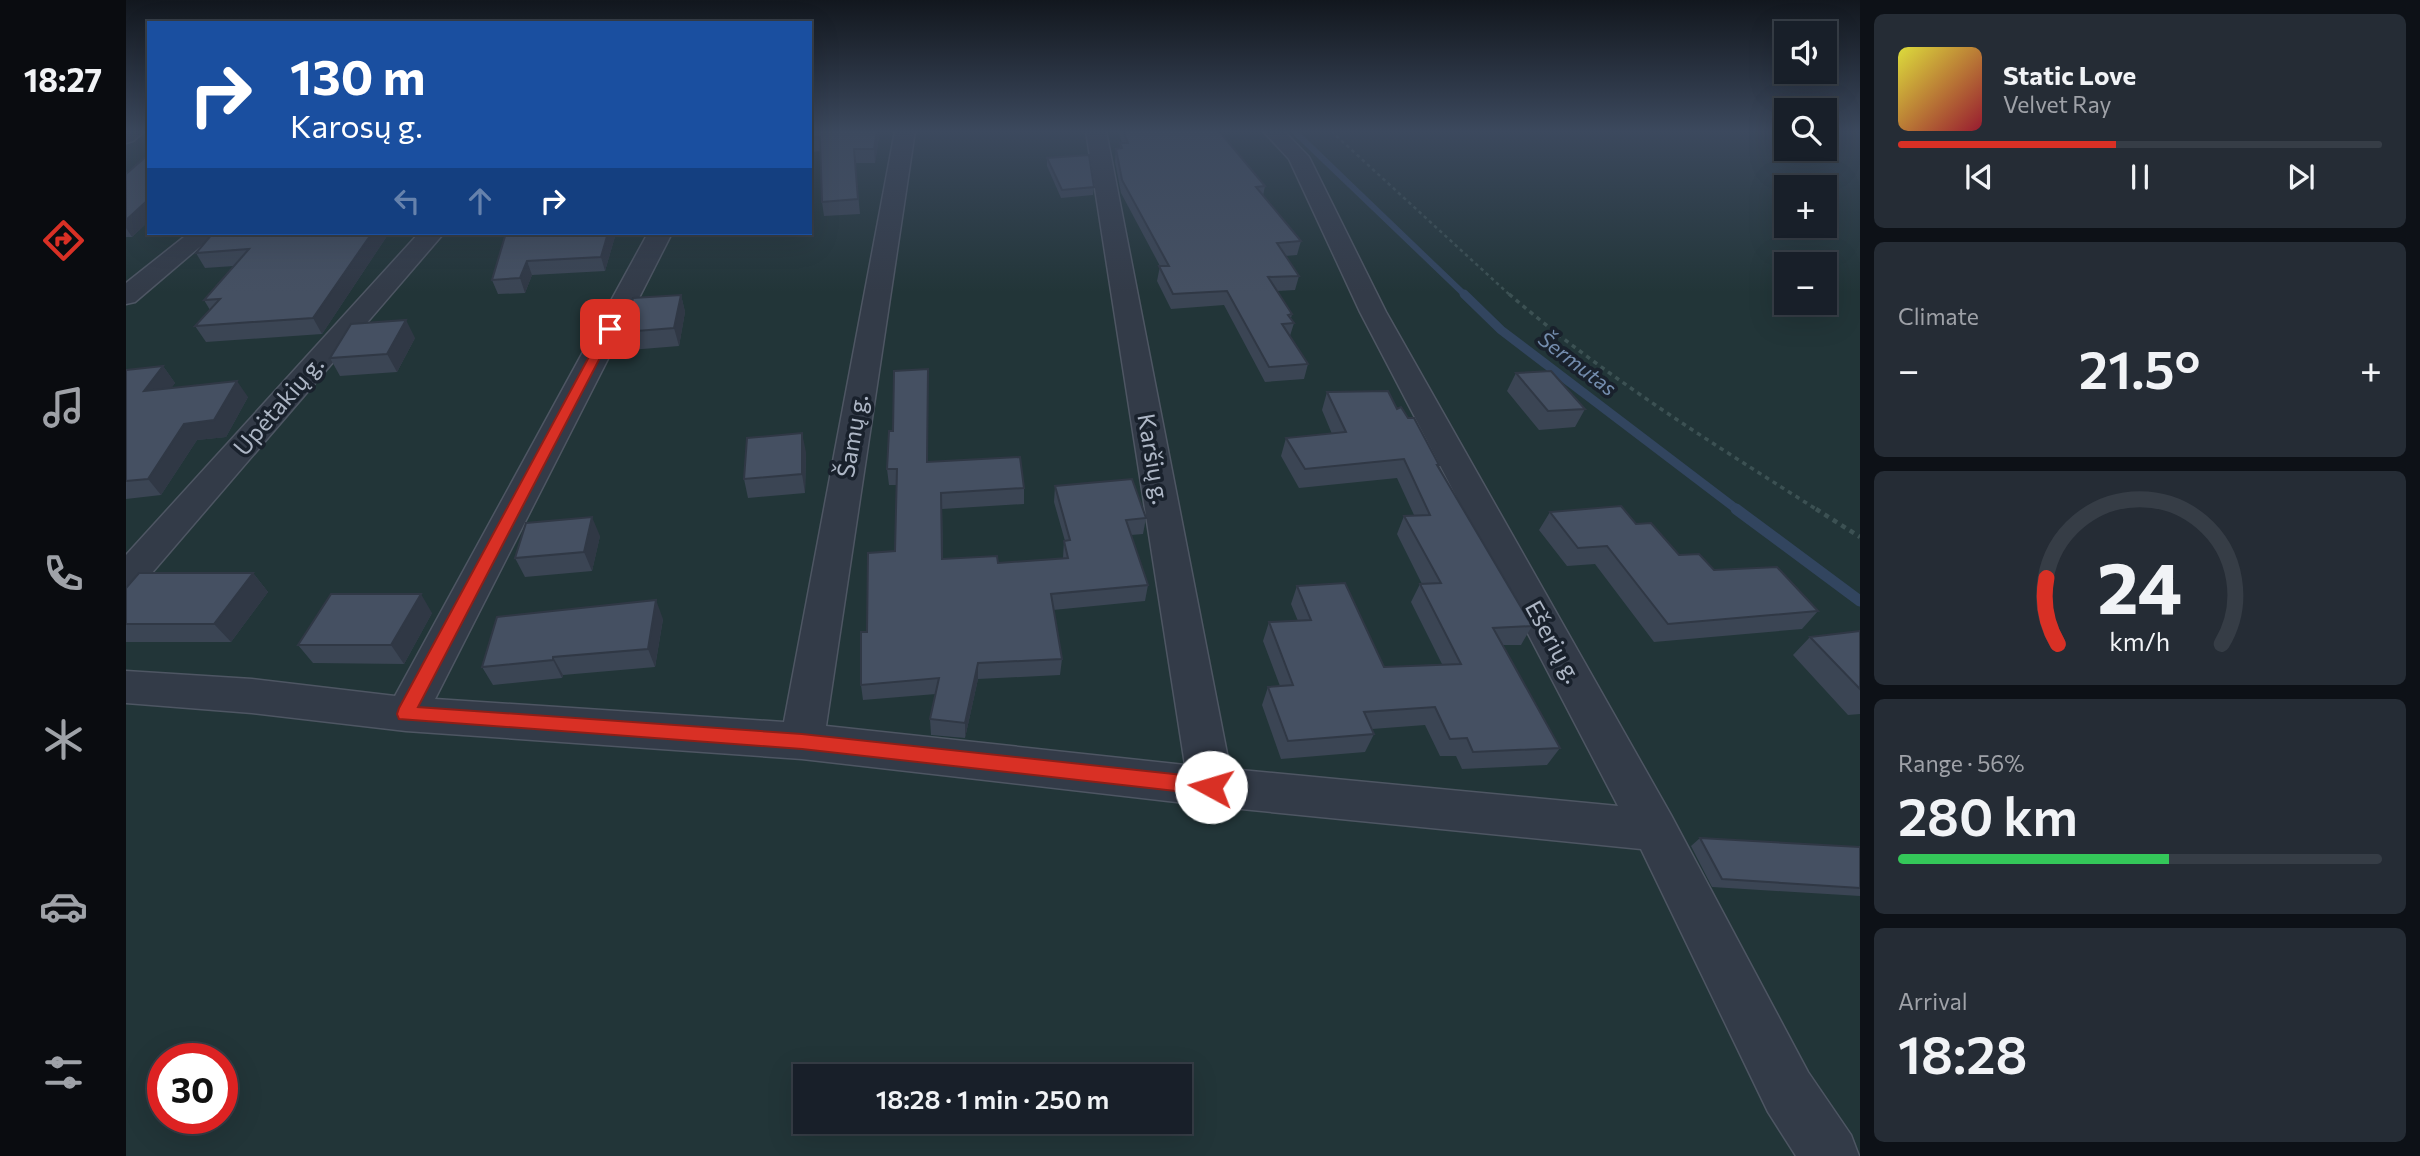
<!DOCTYPE html>
<meta charset="utf-8">
<style>
body{margin:0;font-family:Commissioner,sans-serif;background:#252c35;color:#f1f3f6;height:100vh;display:flex;flex-direction:column;font-size:26px;white-space:nowrap}
*{box-sizing:border-box;margin:0}
p{font-size:23px;color:#9fa2a8}
.icon{flex:none;width:38px;height:38px;fill:none;stroke:currentColor;stroke-width:2;stroke-linecap:round;stroke-linejoin:round}
.map{position:relative;flex:1;overflow:hidden}
.details{display:flex;flex-direction:column;gap:14px;padding:14px;background:#0d1117;width:560px}
.details>*{flex:none}
.banner{position:absolute;left:21px;top:21px;width:665px;height:214px;border-radius:0px;box-shadow:0 7px 28px #0002,0 0 0 2px #363d46;background:#1a4fa0;color:#fff;overflow:hidden}
.controls{position:absolute;left:1648px;top:21px;display:grid;gap:14px}
.controls a{display:grid;place-items:center;width:63px;height:63px;border-radius:0px;background:#181f29;box-shadow:0 7px 28px #0002,0 0 0 2px #363d46;font-size:35px}
.speed{position:absolute;left:21px;top:1043px;display:flex;gap:14px;font-size:35px;font-weight:700;text-align:center}
.speed>*{display:grid;place-content:center;width:91px;height:91px;border-radius:50%;background:#181f29;box-shadow:0 7px 28px #0002,0 0 0 2px #363d46;line-height:1}
.speed .limit{border:10px solid #d22;background:#fff;color:#111}
.pin{position:absolute;display:grid;place-items:center;width:60px;height:60px;color:#fff;margin:-30px;border-radius:14px;box-shadow:0 4px 10px #0006}
.me{position:absolute;width:77px;margin:-38px;rotate:276deg;stroke-linejoin:round;filter:drop-shadow(0 0 5px #0008)}
.turn{display:flex;align-items:center;gap:24px;height:147px;padding:0 28px;font-size:32px}
.turn .icon{width:91px;height:91px;stroke-width:2.5}
.turn b{display:block;font-size:49px;line-height:60px}
.lanes{display:flex;align-items:center;height:66px;padding:0 28px;background:#0003;justify-content:center;gap:35px;direction:ltr}
.lanes .off{opacity:.35}
.big{font-size:52px;font-weight:600;line-height:1.1}
.details .widget{flex:1;display:flex;flex-direction:column;justify-content:center;gap:10px;min-width:0;padding:0 24px;border-radius:10px;background:#252c35}
.details .dial{align-items:center;gap:0}
.dial svg{height:182px;overflow:visible;fill:none;stroke:#363d46;stroke-width:7;stroke-linecap:round;text-anchor:middle}
.dial text{fill:#f1f3f6;stroke:none}
.song{display:flex;align-items:center;gap:21px}
.cover{width:84px;height:84px;border-radius:10px;background:linear-gradient(135deg,hsl(60 70% 55%),hsl(350 70% 35%))}
.played{height:7px;border-radius:4px;background:linear-gradient(90deg,#d93025 45%,#363d46 45%)}
.keys{display:flex;justify-content:space-around;direction:ltr}
.heat{display:flex;justify-content:space-between;align-items:center;font-size:38px;direction:ltr}
.charge{height:10px;border-radius:5px;background:linear-gradient(90deg,#34c759 56%,#363d46 0)}
.trip{position:absolute;left:667px;top:1064px;width:399px;height:70px;border-radius:0px;background:#181f29;box-shadow:0 7px 28px #0002,0 0 0 2px #363d46;font-weight:600;line-height:70px;text-align:center}
main{display:flex;flex:1;min-height:0}
.tab-bar{display:flex;flex-direction:column;width:126px;justify-content:space-around;align-items:center;background:#0a0c10;color:#9fa2a8}
.tab-bar .icon{width:49px;height:49px}
.tab-bar .selected{color:#d93025}
.tab-bar b{font-size:32px;color:#f1f3f6}
.map>svg:first-child{display:block}
.green{fill:#223538;fill-rule:evenodd}
.lines{fill:none;stroke-linecap:round;stroke-linejoin:round}
.stream-far2{stroke:#32455f;stroke-width:6}
.stream-far1{stroke:#32455f;stroke-width:9}
.stream{stroke:#32455f;stroke-width:11}
.minor-casing{stroke:#4e5663;stroke-width:3}
.path-far2{stroke:#3c5153;stroke-width:2.5;stroke-dasharray:3.5 3.5;stroke-linecap:butt}
.path-far1{stroke:#3c5153;stroke-width:3.5;stroke-dasharray:4.5 4.5;stroke-linecap:butt}
.path{stroke:#3c5153;stroke-width:4.5;stroke-dasharray:5 5;stroke-linecap:butt}
.minor{fill:#333b48;fill-rule:evenodd}
.wall{fill:#3b4554}
.shaded-wall{fill:#303845}
.building{fill:#455062;stroke:#303845;stroke-width:2}
.route{fill:#d93025;stroke:#8d1f18;stroke-width:2}
.labels{text-anchor:middle;stroke-width:7;stroke-linejoin:round;paint-order:stroke}
.far-water-label{font-size:21px;font-style:italic;fill:#748dae;stroke:#19212c}
.street-label{font-size:24px;fill:#adb6c5;stroke:#19212c}
</style>
<main>
<nav class="tab-bar">
<b>18:27</b>
<svg class="icon selected" aria-label="directions" viewBox="0 0 24 24"><path d="M12 3l9 9-9 9-9-9zM9 14v-3h6M13 9l2 2-2 2"/></svg>
<svg class="icon" aria-label="music" viewBox="0 0 24 24"><path d="M9 18V5l10-2v13"/><circle cx="6" cy="18" r="3"/><circle cx="16" cy="16" r="3"/></svg>
<svg class="icon" aria-label="phone" viewBox="0 0 24 24"><path d="M5 4h4l2 5-3 2q2 4 5 5l2-3 5 2v4C11 20 4 13 5 4z"/></svg>
<svg class="icon" aria-label="climate" viewBox="0 0 24 24"><path d="M12 3v18M4 7l16 10M4 17L20 7"/></svg>
<svg class="icon" aria-label="car" viewBox="0 0 24 24"><path d="M5 17H2v-5l4-1 3-4h7l3 4 3 1v5h-3M9 17h6M6 11h13"/><circle cx="7" cy="17" r="2"/><circle cx="17" cy="17" r="2"/></svg>
<svg class="icon" aria-label="filters" viewBox="0 0 24 24"><path d="M4 7h16M4 17h16"/><circle cx="9" cy="7" r="2"/><circle cx="15" cy="17" r="2"/></svg>
</nav>
<div class="map">
<svg width="1734" height="1156" viewBox="0 0 1734 1156">
<rect width="100%" height="100%" fill="#202937"/>
<!-- green -->
<path class="green" d="M 0,131 L 23,131 L 23,233 L 684,233 L 684,131 L 1661,131 L 1661,149 L 1699,149 L 1699,131 L 1734,131 L 1734,1156 L 0,1156 ZM 1661,187 L 1699,187 L 1699,226 L 1661,226 ZM 1661,264 L 1699,264 L 1699,303 L 1661,303 ZM 37,1059 L 96,1059 L 96,1118 L 37,1118 ZM 679,1076 L 1054,1076 L 1054,1122 L 679,1122 Z"/>
<g class="lines">
<!-- stream-far2 -->
<path class="stream-far2" d="M 1168,131 L 1340,296"/>
<!-- stream-far1 -->
<path class="stream-far1" d="M 1338,294 L 1375,330 L 1613,511"/>
<!-- stream -->
<path class="stream" d="M 1610,509 L 1734,601"/>
<!-- minor casing -->
<g class="minor-casing">
<path id="minor" d="M 0,131 L 19,131 L 7,141 L 0,143 Z
M 769,131 L 789,131 L 700,726 L 1059,765 L 960,131 L 980,131 L 1104,769 L 1492,806 L 1234,312 L 1163,159 L 1137,131 L 1158,131 L 1183,157 L 1260,312 L 1545,815 L 1682,1072 L 1725,1135 L 1733,1156 L 1670,1156 L 1642,1112 L 1515,849 L 1085,806 L 676,759 L 280,731 L 126,713 L 0,703 L 0,671 L 126,679 L 269,696 L 522,233 L 546,233 L 309,699 L 658,722 Z
M 63,233 L 90,233 L 9,302 L 0,304 L 0,283 Z
M 293,233 L 318,233 L 13,588 L 0,592 L 0,555 Z"/>
</g>
<!-- path-far2 -->
<path class="path-far2" d="M 1205,131 L 1385,296"/>
<!-- path-far1 -->
<path class="path-far1" d="M 1383,294 C 1479,377 1586,443 1693,511"/>
<!-- path -->
<path class="path" d="M 1690,509 L 1734,537"/>
<!-- minor -->
<use href="#minor" class="minor"/>
</g>
<!-- wall -->
<path class="wall" d="M 684,131 L 754,131 L 749,163 L 729,163 L 734,214 L 698,216 L 696,202 L 695,151 L 684,152 Z
M 992,131 L 1093,131 L 1139,186 L 1137,196 L 1175,241 L 1171,255 L 1159,256 L 1173,276 L 1169,290 L 1151,291 L 1166,314 L 1165,318 L 1168,323 L 1164,336 L 1182,364 L 1178,379 L 1139,382 L 1098,305 L 1045,309 L 1031,281 L 1034,266 L 995,193 L 989,162 L 990,149 L 994,149 L 994,143 L 996,143 Z
M 23,154 L 23,221 L 6,237 L 0,237 L 0,174 Z
M 921,158 L 968,187 L 967,195 L 935,198 L 921,166 Z
M 380,233 L 490,233 L 479,271 L 406,275 L 399,293 L 372,294 L 366,280 Z
M 261,236 L 196,334 L 80,342 L 69,326 L 84,310 L 78,300 L 108,266 L 79,268 L 70,253 Z
M 555,295 L 559,312 L 553,346 L 504,350 L 498,332 Z
M 289,338 L 271,372 L 214,376 L 204,358 Z
M 37,366 L 49,383 L 45,388 L 122,397 L 100,437 L 71,440 L 35,495 L 0,499 L 0,370 Z
M 1390,373 L 1459,409 L 1449,427 L 1413,430 L 1381,391 Z
M 802,385 L 802,462 L 898,488 L 898,504 L 816,509 L 817,559 L 872,563 L 937,558 L 938,541 L 939,541 L 928,502 L 929,486 L 1020,518 L 1017,534 L 1005,535 L 1022,585 L 1019,601 L 927,610 L 936,659 L 934,675 L 852,679 L 839,738 L 805,735 L 804,719 L 810,694 L 737,700 L 735,685 L 741,632 L 769,551 L 771,485 L 763,485 L 761,469 L 767,431 Z
M 1201,392 L 1271,409 L 1313,465 L 1312,467 L 1406,626 L 1395,645 L 1377,645 L 1434,748 L 1421,765 L 1336,769 L 1330,756 L 1314,756 L 1299,725 L 1246,729 L 1248,734 L 1239,752 L 1155,759 L 1136,705 L 1142,687 L 1154,686 L 1137,641 L 1143,622 L 1172,621 L 1165,604 L 1171,586 L 1258,667 L 1316,664 L 1285,602 L 1294,584 L 1296,584 L 1271,534 L 1278,516 L 1288,515 L 1271,478 L 1173,488 L 1155,456 L 1160,438 L 1206,434 L 1196,410 Z
M 680,452 L 679,493 L 622,498 L 618,479 Z
M 1424,512 L 1510,524 L 1553,555 L 1692,611 L 1676,629 L 1528,642 L 1469,564 L 1441,566 L 1413,530 Z
M 474,536 L 466,571 L 399,577 L 389,558 Z
M 127,573 L 142,592 L 105,642 L 0,642 L 0,588 Z
M 306,613 L 278,664 L 187,663 L 172,645 Z
M 537,619 L 529,667 L 437,675 L 436,678 L 367,685 L 356,667 Z
M 1734,631 L 1734,714 L 1722,715 L 1667,655 L 1684,637 Z
M 1574,838 L 1734,847 L 1734,896 L 1586,887 L 1565,846 Z"/>
<!-- shaded-wall -->
<path class="shaded-wall" d="M 751,131 L 754,131 L 749,163 L 748,149 Z
M 23,199 L 23,221 L 6,237 L 0,228 L 0,220 Z
M 246,233 L 259,233 L 261,236 L 196,334 L 187,318 Z
M 482,233 L 490,233 L 479,271 L 475,257 Z
M 401,261 L 406,275 L 399,293 L 394,278 Z
M 555,295 L 559,312 L 553,346 L 548,328 Z
M 280,320 L 289,338 L 271,372 L 261,354 Z
M 37,366 L 49,383 L 31,408 L 18,391 Z
M 802,369 L 802,478 L 801,462 Z
M 111,381 L 122,397 L 100,437 L 71,440 L 35,495 L 22,479 L 58,424 Z
M 676,433 L 680,452 L 679,493 L 676,474 Z
M 466,517 L 474,536 L 466,571 L 458,552 Z
M 127,573 L 142,592 L 105,642 L 88,624 Z
M 295,594 L 306,613 L 278,664 L 265,645 Z
M 530,600 L 537,619 L 529,667 L 522,649 Z
M 427,657 L 437,675 L 436,678 L 427,660 Z
M 852,663 L 852,679 L 839,738 L 839,723 Z"/>
<!-- building -->
<path class="building" d="M 684,131 L 751,131 L 748,149 L 728,149 L 732,199 L 696,202 L 694,137 L 684,138 Z
M 997,131 L 1093,131 L 1139,186 L 1130,187 L 1175,241 L 1151,243 L 1173,276 L 1142,277 L 1166,314 L 1162,315 L 1168,323 L 1156,324 L 1182,364 L 1143,367 L 1101,291 L 1047,294 L 1033,266 L 1043,266 L 996,180 L 990,149 L 996,148 L 994,143 L 1002,143 Z
M 23,154 L 23,199 L 0,220 L 0,174 Z
M 963,155 L 968,187 L 936,190 L 921,158 Z
M 87,233 L 246,233 L 187,318 L 69,326 L 94,299 L 78,300 L 123,249 L 70,253 Z
M 380,233 L 482,233 L 475,257 L 401,261 L 394,278 L 366,280 Z
M 555,295 L 548,328 L 498,332 L 507,298 Z
M 280,320 L 261,354 L 204,358 L 225,324 Z
M 37,366 L 18,391 L 111,381 L 88,420 L 58,424 L 22,479 L 0,481 L 0,370 Z
M 802,369 L 801,462 L 894,457 L 898,488 L 815,493 L 816,559 L 871,556 L 872,563 L 942,558 L 938,541 L 944,540 L 929,486 L 1006,479 L 1020,518 L 1000,520 L 1022,585 L 925,594 L 936,659 L 852,663 L 839,723 L 804,719 L 813,678 L 735,685 L 735,632 L 741,632 L 742,553 L 769,551 L 771,469 L 761,469 L 763,431 L 767,431 L 768,371 Z
M 1425,371 L 1459,409 L 1422,411 L 1390,373 Z
M 1262,391 L 1271,409 L 1275,407 L 1282,418 L 1288,418 L 1313,465 L 1311,465 L 1406,626 L 1367,628 L 1434,748 L 1347,752 L 1341,738 L 1324,739 L 1309,707 L 1238,712 L 1248,734 L 1162,741 L 1142,687 L 1167,685 L 1143,622 L 1185,620 L 1171,586 L 1219,583 L 1258,667 L 1335,664 L 1294,584 L 1315,583 L 1278,516 L 1304,515 L 1278,459 L 1179,469 L 1160,438 L 1220,432 L 1201,392 Z
M 676,433 L 676,474 L 618,479 L 621,438 Z
M 1495,506 L 1510,524 L 1525,523 L 1553,555 L 1573,554 L 1588,570 L 1651,567 L 1692,611 L 1542,624 L 1481,546 L 1452,548 L 1424,512 Z
M 466,517 L 458,552 L 389,558 L 400,523 Z
M 13,573 L 127,573 L 88,624 L 0,624 L 0,588 Z
M 205,594 L 295,594 L 265,645 L 172,645 Z
M 530,600 L 522,649 L 427,657 L 427,660 L 356,667 L 371,617 Z
M 1734,631 L 1734,689 L 1684,637 Z
M 1574,838 L 1734,847 L 1734,888 L 1596,879 Z"/>
<!-- sky -->
<linearGradient id="sky" x2="0" y2="1"><stop stop-color="#12171e"/><stop offset="0.45" stop-color="#3c495e"/><stop offset="1" stop-color="#3c495e" stop-opacity="0"/></linearGradient>
<rect width="1734" height="292" fill="url(#sky)"/>
<!-- route -->
<path class="route" d="M 484,325 L 489,329 L 292,707 L 676,734 L 1085,778 L 1091,781 L 1094,787 L 1091,793 L 1085,795 L 676,749 L 273,719 L 271,714 L 273,708 L 478,329 Z"/>
<g class="labels">
<!-- far-water labels -->
<g class="far-water-label">
<text transform="translate(1451 364) rotate(37)" y="7">Šermutas</text>
</g>
<!-- street labels -->
<g class="street-label">
<text transform="translate(153 406) rotate(-49)" y="8">Upėtakių g.</text>
<text transform="translate(727 436) rotate(-80)" y="8">Šamų g.</text>
<text transform="translate(1027 459) rotate(80)" y="8">Karšių g.</text>
<text transform="translate(1427 642) rotate(61)" y="8">Ešerių g.</text>
</g>
</g>
</svg>
<div class="controls">
<a><svg class="icon" aria-label="sound" viewBox="0 0 24 24"><path d="M4 9h4l5-4v14l-5-4H4zM17 9q2 3 0 6"/></svg></a>
<a><svg class="icon" aria-label="search" viewBox="0 0 24 24"><circle cx="10" cy="10" r="6"/><path d="M15 15l6 6"/></svg></a>
<a>+</a>
<a>−</a>
</div>
<div class="speed"><div class="limit">30</div></div>
<div class="pin" style="left:484px;top:329px;background:#d93025"><svg class="icon" aria-label="arrive" viewBox="0 0 24 24"><path d="M6 21V4h12l-3 4 3 4H6"/></svg></div>
<svg class="me" style="left:1085px;top:787px" viewBox="-20 -20 40 40"><circle r="19" fill="#fff"/><path d="M0-13L10 11 0 6-10 11z" fill="#d93025"/></svg>
<div class="trip">18:28 · 1 min · 250 m</div>
<div class="banner">
<div class="turn"><svg class="icon" aria-label="right" viewBox="0 0 24 24"><path d="M7 20v-9h11M14 6l5 5-5 5"/></svg><div><b>130 m</b>Karosų g.</div></div>
<div class="lanes"><svg class="icon off" aria-label="left" viewBox="0 0 24 24"><path d="M17 20v-9H6M10 6l-5 5 5 5"/></svg><svg class="icon off" aria-label="ahead" viewBox="0 0 24 24"><path d="M12 20V5M6 11l6-6 6 6"/></svg><svg class="icon" aria-label="right" viewBox="0 0 24 24"><path d="M7 20v-9h11M14 6l5 5-5 5"/></svg></div>
</div>
</div>
<section class="details">
<div class="widget">
<div class="song"><i class="cover"></i><div><b>Static Love</b><p>Velvet Ray</p></div></div>
<div class="played"></div>
<div class="keys"><svg class="icon" aria-label="previous" viewBox="0 0 24 24"><path d="M18 5L8 12l10 7zM5 5v14"/></svg><svg class="icon" aria-label="pause" viewBox="0 0 24 24"><path d="M8 5v14M16 5v14"/></svg><svg class="icon" aria-label="next" viewBox="0 0 24 24"><path d="M6 5l10 7-10 7zM19 5v14"/></svg></div>
</div>
<div class="widget"><p>Climate</p>
<div class="heat"><a>−</a><b class="big">21.5°</b><a>+</a></div>
</div>
<div class="widget dial"><svg viewBox="0 0 100 80">
<path d="M14 69A42 42 0 1 1 86 69"/>
<path d="M14 69A42 42 0 0 1 9 40" stroke="#d93025"/>
<text x="50" y="56" font-size="32" font-weight="700">24</text>
<text x="50" y="72" font-size="11">km/h</text>
</svg></div>
<div class="widget"><p>Range · 56%</p><b class="big">280 km</b><div class="charge"></div></div>
<div class="widget"><p>Arrival</p><b class="big">18:28</b></div>
</section>
</main>
